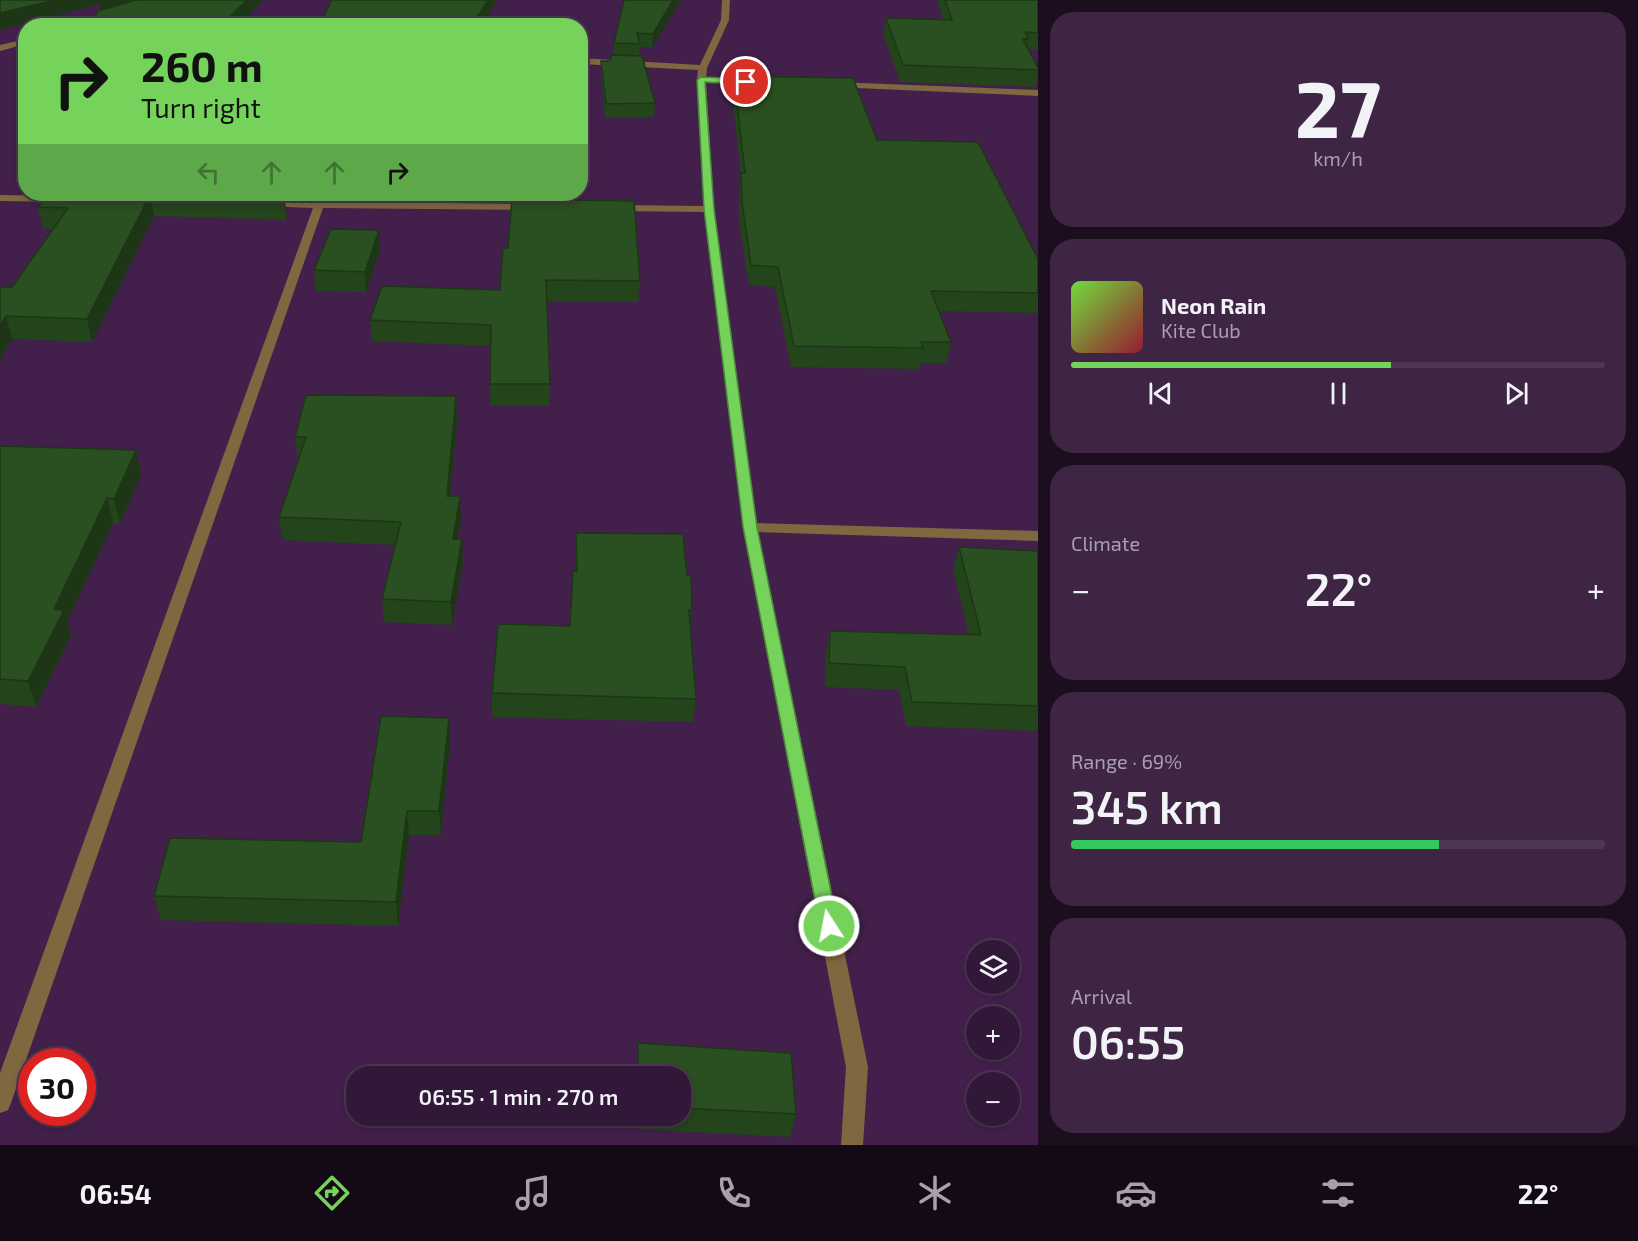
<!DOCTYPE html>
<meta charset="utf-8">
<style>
body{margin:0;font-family:"Exo 2",sans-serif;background:#3d2543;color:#f1f3f6;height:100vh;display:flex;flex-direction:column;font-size:22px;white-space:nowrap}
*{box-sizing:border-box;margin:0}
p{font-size:20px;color:#a8a0ae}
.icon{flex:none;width:33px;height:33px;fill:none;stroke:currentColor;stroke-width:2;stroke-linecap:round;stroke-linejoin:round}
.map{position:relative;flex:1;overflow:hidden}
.details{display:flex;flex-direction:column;gap:12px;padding:12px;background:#1c0d1f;width:600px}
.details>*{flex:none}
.guide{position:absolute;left:18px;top:18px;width:570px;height:183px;border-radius:24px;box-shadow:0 3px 9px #0003,0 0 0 2px #4d3753;background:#75d25a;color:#111;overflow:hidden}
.controls{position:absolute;left:966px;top:940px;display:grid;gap:12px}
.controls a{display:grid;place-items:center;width:54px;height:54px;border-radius:50%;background:#321838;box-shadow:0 3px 9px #0003,0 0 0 2px #4d3753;font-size:30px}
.speed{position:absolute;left:18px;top:1048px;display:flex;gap:12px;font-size:30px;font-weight:700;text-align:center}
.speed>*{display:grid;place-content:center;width:78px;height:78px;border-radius:50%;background:#321838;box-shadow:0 3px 9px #0003,0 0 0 2px #4d3753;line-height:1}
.speed .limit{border:9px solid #d22;background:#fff;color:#111}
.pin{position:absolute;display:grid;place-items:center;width:51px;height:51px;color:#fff;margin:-26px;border:3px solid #fff;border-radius:50%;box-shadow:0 2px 6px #0007}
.me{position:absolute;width:66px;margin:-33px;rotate:349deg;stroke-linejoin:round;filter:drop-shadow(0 0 4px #0008)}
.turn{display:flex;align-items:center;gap:21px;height:126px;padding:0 24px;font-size:27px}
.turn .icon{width:78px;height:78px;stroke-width:2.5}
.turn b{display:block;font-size:42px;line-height:51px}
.lanes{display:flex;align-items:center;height:57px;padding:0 24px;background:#0003;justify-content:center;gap:30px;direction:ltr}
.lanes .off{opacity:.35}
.big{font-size:45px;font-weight:600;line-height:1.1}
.details .widget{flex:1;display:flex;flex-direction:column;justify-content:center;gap:9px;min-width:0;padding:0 21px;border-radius:24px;background:#3d2543}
.details .dial{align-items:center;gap:0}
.dial b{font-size:78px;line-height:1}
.song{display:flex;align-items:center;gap:18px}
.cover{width:72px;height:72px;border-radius:9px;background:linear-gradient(135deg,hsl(100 70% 55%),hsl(350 70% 35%))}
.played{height:6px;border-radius:3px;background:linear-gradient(90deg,#75d25a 60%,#4d3753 60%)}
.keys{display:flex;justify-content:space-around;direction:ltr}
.heat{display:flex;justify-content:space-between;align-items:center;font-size:33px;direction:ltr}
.charge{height:9px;border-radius:4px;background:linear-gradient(90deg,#34c759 69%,#4d3753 0)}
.trip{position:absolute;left:346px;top:1066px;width:345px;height:60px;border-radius:24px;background:#321838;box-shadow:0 3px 9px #0003,0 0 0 2px #4d3753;font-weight:600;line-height:60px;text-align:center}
.tab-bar{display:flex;height:96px;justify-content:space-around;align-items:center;background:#140a16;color:#a8a0ae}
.tab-bar .icon{width:42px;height:42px}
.tab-bar .on{color:#75d25a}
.tab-bar b{font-size:27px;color:#f1f3f6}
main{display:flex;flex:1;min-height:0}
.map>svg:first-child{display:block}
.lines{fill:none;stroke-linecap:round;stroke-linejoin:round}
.minor{fill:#7f673f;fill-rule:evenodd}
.wall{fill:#24441c}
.shaded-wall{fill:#1d3716}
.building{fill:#2a4f20;stroke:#1d3716;stroke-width:1.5}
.route{fill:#75d25a;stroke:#4c883a;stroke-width:1.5}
</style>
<main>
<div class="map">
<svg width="1038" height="1145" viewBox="0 0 1038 1145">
<rect width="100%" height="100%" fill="#42204b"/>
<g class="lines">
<!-- minor -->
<path class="minor" d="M 722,0 L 730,0 L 729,20 L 707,68 L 706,78 L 752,79 L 756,82 L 752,85 L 706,83 L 714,209 L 757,523 L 1038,531 L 1038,541 L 758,532 L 868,1067 L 863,1145 L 841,1145 L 846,1067 L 743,527 L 704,212 L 615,211 L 610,208 L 615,205 L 704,206 L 697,80 L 698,70 L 580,64 L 580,58 L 700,65 L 721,20 Z
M 112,16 L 116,18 L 115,20 L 94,26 L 79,26 Z
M 26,39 L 26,44 L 0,51 L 0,45 Z
M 836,82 L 1038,90 L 1038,96 L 833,87 L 833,83 Z
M 0,195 L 63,196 L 68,199 L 63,202 L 0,201 Z
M 267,201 L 531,204 L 536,207 L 531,210 L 323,208 L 11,1103 L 8,1110 L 0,1113 L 0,1073 L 313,208 L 263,206 L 262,204 Z"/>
</g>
<!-- wall -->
<path class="wall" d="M 681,0 L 652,48 L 640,47 L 639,56 L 655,103 L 654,117 L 605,118 L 601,74 L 601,61 L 610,61 L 614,55 L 614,43 Z
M 937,0 L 1038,0 L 1038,50 L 1029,49 L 1038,68 L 1038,74 L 1035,87 L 900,82 L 883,34 L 886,18 L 943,20 Z
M 734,76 L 877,140 L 1038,259 L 1038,313 L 939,311 L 951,342 L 946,363 L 920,363 L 919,369 L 791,367 L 775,287 L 749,285 L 739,221 L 739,191 L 741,176 L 732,93 Z
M 49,194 L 284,196 L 287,217 L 286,220 L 154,216 L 92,342 L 12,339 L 0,360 L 0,287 L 12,287 L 54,229 L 43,228 L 38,207 Z
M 379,230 L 380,250 L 366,292 L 316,291 L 314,270 Z
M 503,248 L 640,281 L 638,302 L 546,301 L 550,384 L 549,406 L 490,406 L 491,346 L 372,341 L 370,320 L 500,290 Z
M 457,418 L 450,496 L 461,519 L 457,539 L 463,562 L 452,625 L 384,622 L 382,599 L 395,545 L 283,540 L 279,517 L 299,459 L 298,459 L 295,437 Z
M 0,446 L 136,450 L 141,475 L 120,524 L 113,523 L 67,622 L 71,635 L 36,707 L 0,704 Z
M 576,533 L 692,610 L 690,624 L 696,699 L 693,722 L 492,717 L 492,693 L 570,626 L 576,571 Z
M 959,547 L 1038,554 L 1038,731 L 906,726 L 899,690 L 825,687 L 826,654 L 830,631 L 969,635 L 953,570 Z
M 449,718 L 450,742 L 441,835 L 409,835 L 398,926 L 161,920 L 154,896 L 361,842 Z
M 638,1043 L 796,1114 L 790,1137 L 636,1129 L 636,1116 L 681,1116 L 681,1077 L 636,1077 Z"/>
<!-- shaded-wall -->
<path class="shaded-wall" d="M 55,0 L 161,0 L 103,17 L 100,4 L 0,30 L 0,13 Z
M 247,0 L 263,0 L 238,26 L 221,26 Z
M 488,0 L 497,0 L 482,26 L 472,26 Z
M 673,0 L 681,0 L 652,48 L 653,34 Z
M 150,195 L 154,216 L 92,342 L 87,319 Z
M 284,196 L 287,217 L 286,220 L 284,199 Z
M 379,230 L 380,250 L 366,292 L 365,272 Z
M 6,316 L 12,339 L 0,360 L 0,326 Z
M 456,396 L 457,418 L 448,519 L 447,496 Z
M 136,450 L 141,475 L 120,524 L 114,499 Z
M 460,496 L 461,519 L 453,562 L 453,539 Z
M 107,498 L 113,523 L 67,622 L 71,635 L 36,707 L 28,681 L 54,609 Z
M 462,539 L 463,562 L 452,625 L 451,602 Z
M 449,718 L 450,742 L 441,835 L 439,811 Z
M 407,811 L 409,835 L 398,926 L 396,902 Z"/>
<!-- building -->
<path class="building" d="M 0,0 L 55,0 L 0,13 Z
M 137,0 L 247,0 L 221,26 L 92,26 L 97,11 Z
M 332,0 L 488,0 L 472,26 L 319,26 Z
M 624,0 L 673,0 L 653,34 L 637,33 L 640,44 L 614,43 Z
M 945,0 L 1038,0 L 1038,33 L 1025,32 L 1028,39 L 1023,39 L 1038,68 L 1038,70 L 903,65 L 886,18 L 952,20 Z
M 612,55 L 642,56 L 655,103 L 606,104 L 601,61 L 610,61 Z
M 734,76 L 853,78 L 877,140 L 978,142 L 1038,259 L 1038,293 L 931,291 L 951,342 L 921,342 L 923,348 L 794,346 L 778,267 L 751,265 L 742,202 L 741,173 L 745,173 Z
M 49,194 L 278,194 L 284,196 L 284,199 L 150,195 L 87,319 L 6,316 L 0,326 L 0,287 L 12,287 L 68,208 L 38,207 Z
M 512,199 L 634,201 L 640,281 L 546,280 L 550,384 L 490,384 L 491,325 L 370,320 L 382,286 L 500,290 L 503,248 L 508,248 Z
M 331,229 L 379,230 L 365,272 L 314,270 Z
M 306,395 L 456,396 L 447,496 L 460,496 L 453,539 L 462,539 L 451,602 L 382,599 L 401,522 L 279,517 L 306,437 L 295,437 Z
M 0,446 L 136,450 L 114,499 L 107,498 L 54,609 L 64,610 L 28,681 L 0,679 Z
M 576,533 L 683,534 L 687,575 L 691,575 L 692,610 L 689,610 L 696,699 L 492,693 L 498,624 L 570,626 L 573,571 L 577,571 Z
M 959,547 L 1037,551 L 1038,554 L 1038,706 L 912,702 L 905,667 L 829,663 L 830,631 L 981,635 Z
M 381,716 L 449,718 L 439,811 L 407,811 L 396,902 L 154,896 L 170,838 L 361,842 Z
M 638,1043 L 791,1053 L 796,1114 L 681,1108 L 681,1077 L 638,1077 Z"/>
<!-- route -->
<path class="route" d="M 701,77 L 746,79 L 750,82 L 746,84 L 705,82 L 714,209 L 757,527 L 838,926 L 835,931 L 829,934 L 823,931 L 820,926 L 743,527 L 704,209 L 697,80 Z"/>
</svg>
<div class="controls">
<a><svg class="icon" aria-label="layers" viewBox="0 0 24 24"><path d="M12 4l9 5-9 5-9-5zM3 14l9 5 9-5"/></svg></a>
<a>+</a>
<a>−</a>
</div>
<div class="speed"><div class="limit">30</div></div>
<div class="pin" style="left:746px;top:82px;background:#d93025"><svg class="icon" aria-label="arrive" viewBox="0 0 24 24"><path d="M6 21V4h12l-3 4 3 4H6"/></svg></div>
<svg class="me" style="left:829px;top:926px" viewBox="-20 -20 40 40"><circle r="17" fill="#75d25a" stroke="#fff" stroke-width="3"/><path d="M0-11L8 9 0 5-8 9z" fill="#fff"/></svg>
<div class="trip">06:55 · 1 min · 270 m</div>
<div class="guide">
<div class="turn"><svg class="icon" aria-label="right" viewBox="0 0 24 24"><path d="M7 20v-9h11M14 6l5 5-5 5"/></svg><div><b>260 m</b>Turn right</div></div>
<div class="lanes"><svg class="icon off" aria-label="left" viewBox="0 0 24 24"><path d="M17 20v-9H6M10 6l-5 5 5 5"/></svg><svg class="icon off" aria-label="ahead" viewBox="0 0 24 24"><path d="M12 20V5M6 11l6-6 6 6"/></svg><svg class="icon off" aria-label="ahead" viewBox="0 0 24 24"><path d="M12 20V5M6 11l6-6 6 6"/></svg><svg class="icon" aria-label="right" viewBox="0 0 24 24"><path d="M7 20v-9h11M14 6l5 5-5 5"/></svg></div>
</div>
</div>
<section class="details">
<div class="widget dial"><b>27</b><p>km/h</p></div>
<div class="widget">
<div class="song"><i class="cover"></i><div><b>Neon Rain</b><p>Kite Club</p></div></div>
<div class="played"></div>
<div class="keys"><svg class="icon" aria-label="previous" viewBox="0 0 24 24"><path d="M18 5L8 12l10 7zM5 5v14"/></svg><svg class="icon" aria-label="pause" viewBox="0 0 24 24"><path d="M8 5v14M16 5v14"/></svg><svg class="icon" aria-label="next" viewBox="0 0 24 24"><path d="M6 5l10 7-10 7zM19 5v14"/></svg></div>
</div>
<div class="widget"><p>Climate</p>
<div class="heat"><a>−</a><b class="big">22°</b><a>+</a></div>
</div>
<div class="widget"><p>Range · 69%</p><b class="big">345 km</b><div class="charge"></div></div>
<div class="widget"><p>Arrival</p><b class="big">06:55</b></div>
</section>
</main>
<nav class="tab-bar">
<b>06:54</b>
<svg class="icon on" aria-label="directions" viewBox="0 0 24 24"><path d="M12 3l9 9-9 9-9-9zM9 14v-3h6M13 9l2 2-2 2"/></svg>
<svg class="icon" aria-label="music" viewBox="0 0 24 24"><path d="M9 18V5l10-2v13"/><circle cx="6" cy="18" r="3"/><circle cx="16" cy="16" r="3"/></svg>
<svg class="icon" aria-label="phone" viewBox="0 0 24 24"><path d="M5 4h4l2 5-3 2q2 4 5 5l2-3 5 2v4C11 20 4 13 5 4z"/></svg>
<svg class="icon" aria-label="climate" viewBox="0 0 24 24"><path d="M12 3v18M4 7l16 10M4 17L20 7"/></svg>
<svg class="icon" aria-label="car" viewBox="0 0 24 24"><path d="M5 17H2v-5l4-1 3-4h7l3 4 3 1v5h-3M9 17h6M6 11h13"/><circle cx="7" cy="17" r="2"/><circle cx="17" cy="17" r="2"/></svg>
<svg class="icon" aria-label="filters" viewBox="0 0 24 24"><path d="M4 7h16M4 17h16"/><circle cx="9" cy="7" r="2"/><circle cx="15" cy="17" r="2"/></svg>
<b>22°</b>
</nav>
